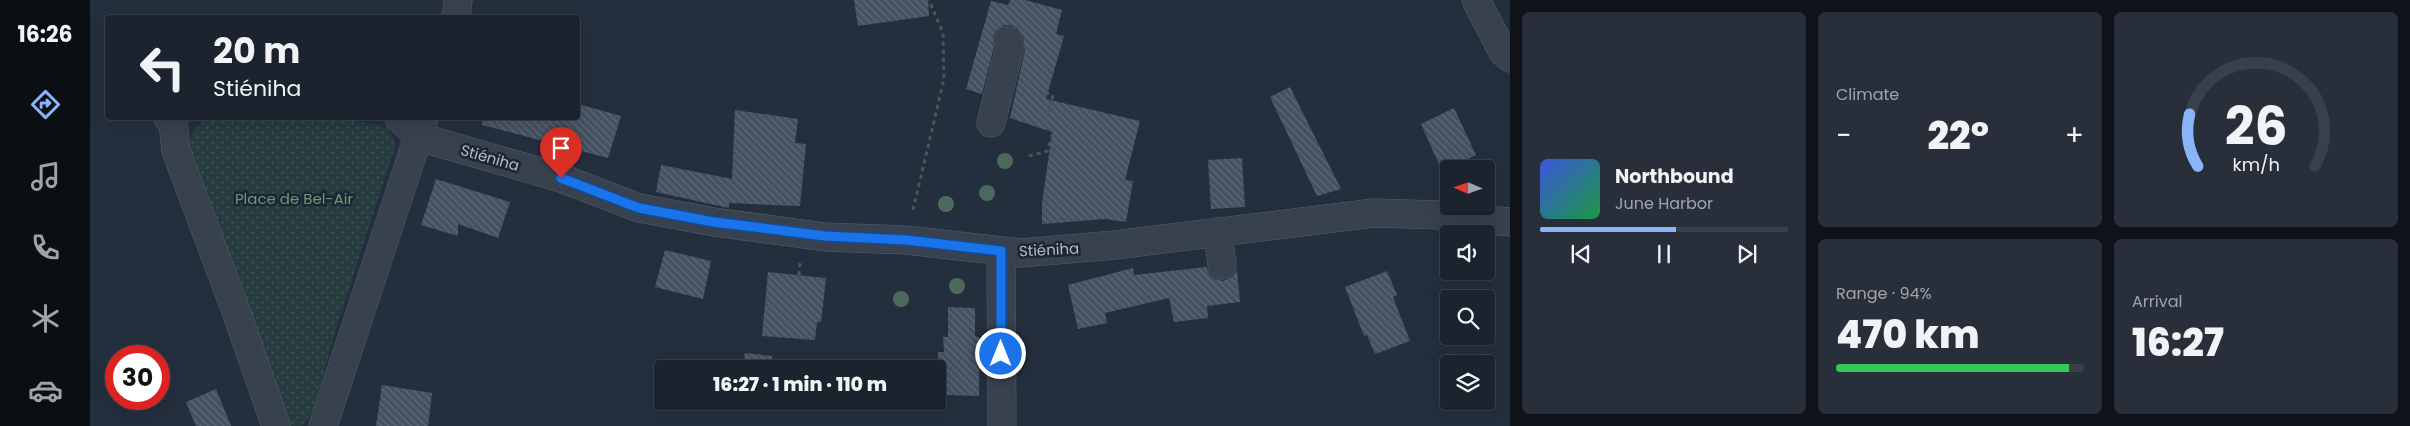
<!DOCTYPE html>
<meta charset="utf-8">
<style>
body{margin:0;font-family:Poppins,sans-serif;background:#282f3a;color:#f1f3f6;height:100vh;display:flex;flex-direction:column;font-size:19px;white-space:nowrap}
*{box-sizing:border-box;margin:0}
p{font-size:16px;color:#a0a4aa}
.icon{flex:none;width:28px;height:28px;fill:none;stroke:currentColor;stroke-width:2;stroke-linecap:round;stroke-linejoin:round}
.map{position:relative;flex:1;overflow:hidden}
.details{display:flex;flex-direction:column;gap:12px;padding:12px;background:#0f1319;width:900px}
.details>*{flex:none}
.top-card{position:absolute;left:15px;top:15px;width:475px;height:105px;border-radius:5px;box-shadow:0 5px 20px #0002,0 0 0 1px #39404a;background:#1b232e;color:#f1f3f6;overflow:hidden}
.needle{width:32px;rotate:272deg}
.controls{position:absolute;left:1350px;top:160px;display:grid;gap:10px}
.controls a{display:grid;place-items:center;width:55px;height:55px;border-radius:5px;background:#1b232e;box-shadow:0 5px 20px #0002,0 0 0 1px #39404a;font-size:25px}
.speed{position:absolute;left:15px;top:345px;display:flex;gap:10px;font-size:25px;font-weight:700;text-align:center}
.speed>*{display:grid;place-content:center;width:65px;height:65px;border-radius:50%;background:#1b232e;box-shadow:0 5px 20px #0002,0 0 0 1px #39404a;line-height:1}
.speed .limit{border:8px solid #d22;background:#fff;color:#111}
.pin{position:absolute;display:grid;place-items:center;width:42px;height:42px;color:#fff;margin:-51px -21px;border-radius:50% 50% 50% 0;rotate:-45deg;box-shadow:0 0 5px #0007}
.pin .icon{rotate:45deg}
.me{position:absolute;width:55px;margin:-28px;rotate:0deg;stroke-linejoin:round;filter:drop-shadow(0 0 4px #0008)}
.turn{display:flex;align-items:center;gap:18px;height:105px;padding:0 25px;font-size:22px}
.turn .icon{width:65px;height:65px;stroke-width:2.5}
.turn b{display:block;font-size:35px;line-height:42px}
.big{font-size:38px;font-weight:800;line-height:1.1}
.details .widget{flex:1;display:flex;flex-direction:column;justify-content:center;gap:8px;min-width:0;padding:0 18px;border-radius:8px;background:#282f3a}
.details .dial{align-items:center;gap:0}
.dial svg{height:130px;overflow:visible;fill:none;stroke:#39404a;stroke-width:7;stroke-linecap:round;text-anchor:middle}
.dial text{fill:#f1f3f6;stroke:none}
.song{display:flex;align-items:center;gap:15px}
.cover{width:60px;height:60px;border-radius:8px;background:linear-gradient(135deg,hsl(230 70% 55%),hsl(140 70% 35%))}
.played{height:5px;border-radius:2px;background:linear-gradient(90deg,#8ab4f8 55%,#39404a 55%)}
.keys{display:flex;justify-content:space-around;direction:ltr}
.heat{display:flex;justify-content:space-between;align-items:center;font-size:28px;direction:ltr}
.charge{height:8px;border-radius:4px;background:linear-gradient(90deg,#34c759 94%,#39404a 0)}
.details .tiles{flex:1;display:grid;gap:12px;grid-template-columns:repeat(3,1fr)}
.widget:first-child{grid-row:span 2}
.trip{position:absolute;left:564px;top:360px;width:292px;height:50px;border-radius:5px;background:#1b232e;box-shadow:0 5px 20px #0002,0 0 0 1px #39404a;font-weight:800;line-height:50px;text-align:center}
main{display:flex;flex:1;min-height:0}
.menu{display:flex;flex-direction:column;width:90px;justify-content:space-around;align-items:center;background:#0b0e12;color:#a0a4aa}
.menu .icon{width:35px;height:35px}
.menu .selected{color:#8ab4f8}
.menu b{font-size:22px;color:#f1f3f6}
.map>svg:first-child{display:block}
.park{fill:url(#park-dots)}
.building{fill:url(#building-back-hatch)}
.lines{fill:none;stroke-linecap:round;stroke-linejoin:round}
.minor-casing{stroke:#565f6c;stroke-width:29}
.path{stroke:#44595c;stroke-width:3;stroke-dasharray:4 4;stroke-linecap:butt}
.minor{stroke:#38414e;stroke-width:28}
.tree{fill:#4b6a5d}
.route-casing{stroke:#114b97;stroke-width:12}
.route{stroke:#1a73e8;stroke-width:9}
.labels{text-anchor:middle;stroke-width:5;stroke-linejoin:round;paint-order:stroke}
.street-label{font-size:15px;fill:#b4bcc9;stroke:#1d2633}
.park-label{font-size:15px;fill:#6b9a76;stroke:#1d2633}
</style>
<main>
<nav class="menu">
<b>16:26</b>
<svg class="icon selected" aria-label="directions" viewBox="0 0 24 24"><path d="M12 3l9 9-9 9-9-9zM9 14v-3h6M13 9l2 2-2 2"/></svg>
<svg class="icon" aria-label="music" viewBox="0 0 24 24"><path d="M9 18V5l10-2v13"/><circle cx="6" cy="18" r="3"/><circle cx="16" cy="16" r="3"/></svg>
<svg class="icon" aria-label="phone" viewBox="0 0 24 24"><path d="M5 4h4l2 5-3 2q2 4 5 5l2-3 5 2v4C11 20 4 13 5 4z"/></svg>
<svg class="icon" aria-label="climate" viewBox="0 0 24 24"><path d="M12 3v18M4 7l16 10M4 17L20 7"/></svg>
<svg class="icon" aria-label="car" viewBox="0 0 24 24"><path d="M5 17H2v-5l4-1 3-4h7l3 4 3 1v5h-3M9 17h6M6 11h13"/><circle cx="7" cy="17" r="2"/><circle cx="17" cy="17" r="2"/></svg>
</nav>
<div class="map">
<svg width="1420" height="426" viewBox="0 0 1420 426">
<defs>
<pattern id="park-dots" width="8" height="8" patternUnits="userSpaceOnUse" patternTransform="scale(1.25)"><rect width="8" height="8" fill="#263c3f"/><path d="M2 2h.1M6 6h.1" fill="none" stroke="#435659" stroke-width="1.8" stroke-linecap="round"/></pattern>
<pattern id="building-back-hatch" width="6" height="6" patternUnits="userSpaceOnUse" patternTransform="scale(1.25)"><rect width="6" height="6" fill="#455162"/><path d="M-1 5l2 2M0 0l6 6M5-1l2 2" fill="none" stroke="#5d6877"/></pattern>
</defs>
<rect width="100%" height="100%" fill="#242f3e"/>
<!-- park -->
<path class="park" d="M 117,118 L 240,118 L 297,126 L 306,143 L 247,326 L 224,408 L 213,426 L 198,426 L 98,160 C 98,141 101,129 117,118 Z"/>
<!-- building -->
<path class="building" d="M 764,0 L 838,0 L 839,16 L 768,26 Z
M 920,0 L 935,0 L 972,10 L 966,34 L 974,36 L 956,99 L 1050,121 L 1035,180 L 1043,181 L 1036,222 L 1015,219 L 952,224 L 952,204 L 962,132 L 920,118 L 935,50 L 933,36 L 928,28 L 921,25 L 914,25 L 906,30 L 903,37 L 904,47 L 892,94 L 876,89 L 901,1 L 918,5 Z
M 1200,87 L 1251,189 L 1227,196 L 1180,97 Z
M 488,104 L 531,116 L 518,158 L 392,125 L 393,118 L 488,118 Z
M 1364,108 L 1386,155 L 1352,171 L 1331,124 Z
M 645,110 L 708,119 L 705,143 L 716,144 L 710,206 L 639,203 L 639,208 L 566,192 L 571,165 L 642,179 Z
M 1152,158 L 1155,207 L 1121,209 L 1118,160 Z
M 346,179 L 420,202 L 408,238 L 368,224 L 368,236 L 331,225 Z
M 575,250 L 621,261 L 613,299 L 565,287 Z
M 1116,267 L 1120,275 L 1125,279 L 1133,281 L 1142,277 L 1147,270 L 1150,302 L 1117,306 L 1118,318 L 1084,322 L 1079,298 L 1015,313 L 1017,323 L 988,329 L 978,285 L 1043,268 L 1044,275 Z
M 1297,271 L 1307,295 L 1303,297 L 1320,341 L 1285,354 L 1277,335 L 1274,336 L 1255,287 Z
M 678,272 L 736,278 L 731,322 L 727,322 L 725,340 L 672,336 Z
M 858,307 L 885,308 L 885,336 L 889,337 L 889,396 L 854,395 L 854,391 L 848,391 L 848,352 L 854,352 L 853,337 L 858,337 Z
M 655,353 L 682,356 L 681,369 L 653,369 Z
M 292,385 L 342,393 L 338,426 L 286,426 Z
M 126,389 L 141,426 L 106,426 L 96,402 Z"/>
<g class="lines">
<!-- minor casing -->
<g class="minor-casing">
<path id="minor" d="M 1386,0 L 1413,52 L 1420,58
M 366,18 L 368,0
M 78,118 L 83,122 L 86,151 L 147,314 L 186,426
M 309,118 L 329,137 L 471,178 L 549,208 L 624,222 L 735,237 L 816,240 L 931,253 L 1025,245 L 1284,213 L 1350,215 L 1420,222
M 901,123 L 920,47 L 918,40
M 1128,232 L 1132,265
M 911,251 L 912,426
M 233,426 L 334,119"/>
</g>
<!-- path -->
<path class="path" d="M 955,122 L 963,95 L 957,93
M 939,156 L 957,151 L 962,138 L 962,124 L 950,120
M 823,210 L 854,79 L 853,33 L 839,0
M 709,275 L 710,263"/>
<!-- minor -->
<use href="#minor" class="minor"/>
</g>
<!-- trees -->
<g class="tree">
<circle cx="915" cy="161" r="8"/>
<circle cx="897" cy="193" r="8"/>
<circle cx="856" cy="204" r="8"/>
<circle cx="867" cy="286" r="8"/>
<circle cx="811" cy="299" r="8"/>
</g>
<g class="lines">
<!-- route casing -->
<g class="route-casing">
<path id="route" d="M 471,178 L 549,208 L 624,222 L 735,236 L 816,240 L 911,251 L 911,354"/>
</g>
<!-- route -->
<use href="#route" class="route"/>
</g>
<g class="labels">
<!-- street labels -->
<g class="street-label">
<text transform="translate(400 158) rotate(16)" y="5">Stiéniha</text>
<text transform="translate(959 250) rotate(-3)" y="5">Stiéniha</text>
</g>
<!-- park labels -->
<g class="park-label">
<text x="204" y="204">Place de Bel-Air</text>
</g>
</g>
</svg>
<div class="controls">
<a><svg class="needle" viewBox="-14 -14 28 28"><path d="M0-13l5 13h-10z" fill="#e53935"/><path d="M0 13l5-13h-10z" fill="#a0a4aa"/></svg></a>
<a><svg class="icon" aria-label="sound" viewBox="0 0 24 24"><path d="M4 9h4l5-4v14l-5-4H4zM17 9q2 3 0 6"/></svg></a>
<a><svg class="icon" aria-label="search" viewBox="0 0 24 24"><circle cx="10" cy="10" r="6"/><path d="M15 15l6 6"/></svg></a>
<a><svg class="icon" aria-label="layers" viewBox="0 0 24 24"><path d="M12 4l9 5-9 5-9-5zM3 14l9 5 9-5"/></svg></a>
</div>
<div class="speed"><div class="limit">30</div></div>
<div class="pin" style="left:471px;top:178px;background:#d93025"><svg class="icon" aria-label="arrive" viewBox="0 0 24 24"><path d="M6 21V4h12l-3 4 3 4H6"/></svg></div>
<svg class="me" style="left:911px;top:354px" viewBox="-20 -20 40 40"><circle r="17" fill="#1a73e8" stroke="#fff" stroke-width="3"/><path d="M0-11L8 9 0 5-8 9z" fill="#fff"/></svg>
<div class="trip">16:27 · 1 min · 110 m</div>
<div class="top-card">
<div class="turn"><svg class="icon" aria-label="left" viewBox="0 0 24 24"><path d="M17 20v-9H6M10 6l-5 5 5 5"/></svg><div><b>20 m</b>Stiéniha</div></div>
</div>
</div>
<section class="details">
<div class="tiles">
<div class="widget">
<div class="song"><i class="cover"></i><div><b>Northbound</b><p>June Harbor</p></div></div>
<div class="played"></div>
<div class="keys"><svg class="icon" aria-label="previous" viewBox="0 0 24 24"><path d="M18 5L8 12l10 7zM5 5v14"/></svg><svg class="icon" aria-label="pause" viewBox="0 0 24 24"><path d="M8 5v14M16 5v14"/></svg><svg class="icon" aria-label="next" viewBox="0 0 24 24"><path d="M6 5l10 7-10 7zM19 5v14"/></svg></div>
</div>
<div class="widget"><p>Climate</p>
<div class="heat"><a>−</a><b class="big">22°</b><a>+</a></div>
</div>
<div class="widget dial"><svg viewBox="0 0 100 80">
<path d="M14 69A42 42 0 1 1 86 69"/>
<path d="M14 69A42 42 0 0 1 9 37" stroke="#8ab4f8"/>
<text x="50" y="56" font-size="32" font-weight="700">26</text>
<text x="50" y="72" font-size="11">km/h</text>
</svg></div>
<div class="widget"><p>Range · 94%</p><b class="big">470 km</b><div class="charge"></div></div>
<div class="widget"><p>Arrival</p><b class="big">16:27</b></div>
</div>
</section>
</main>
